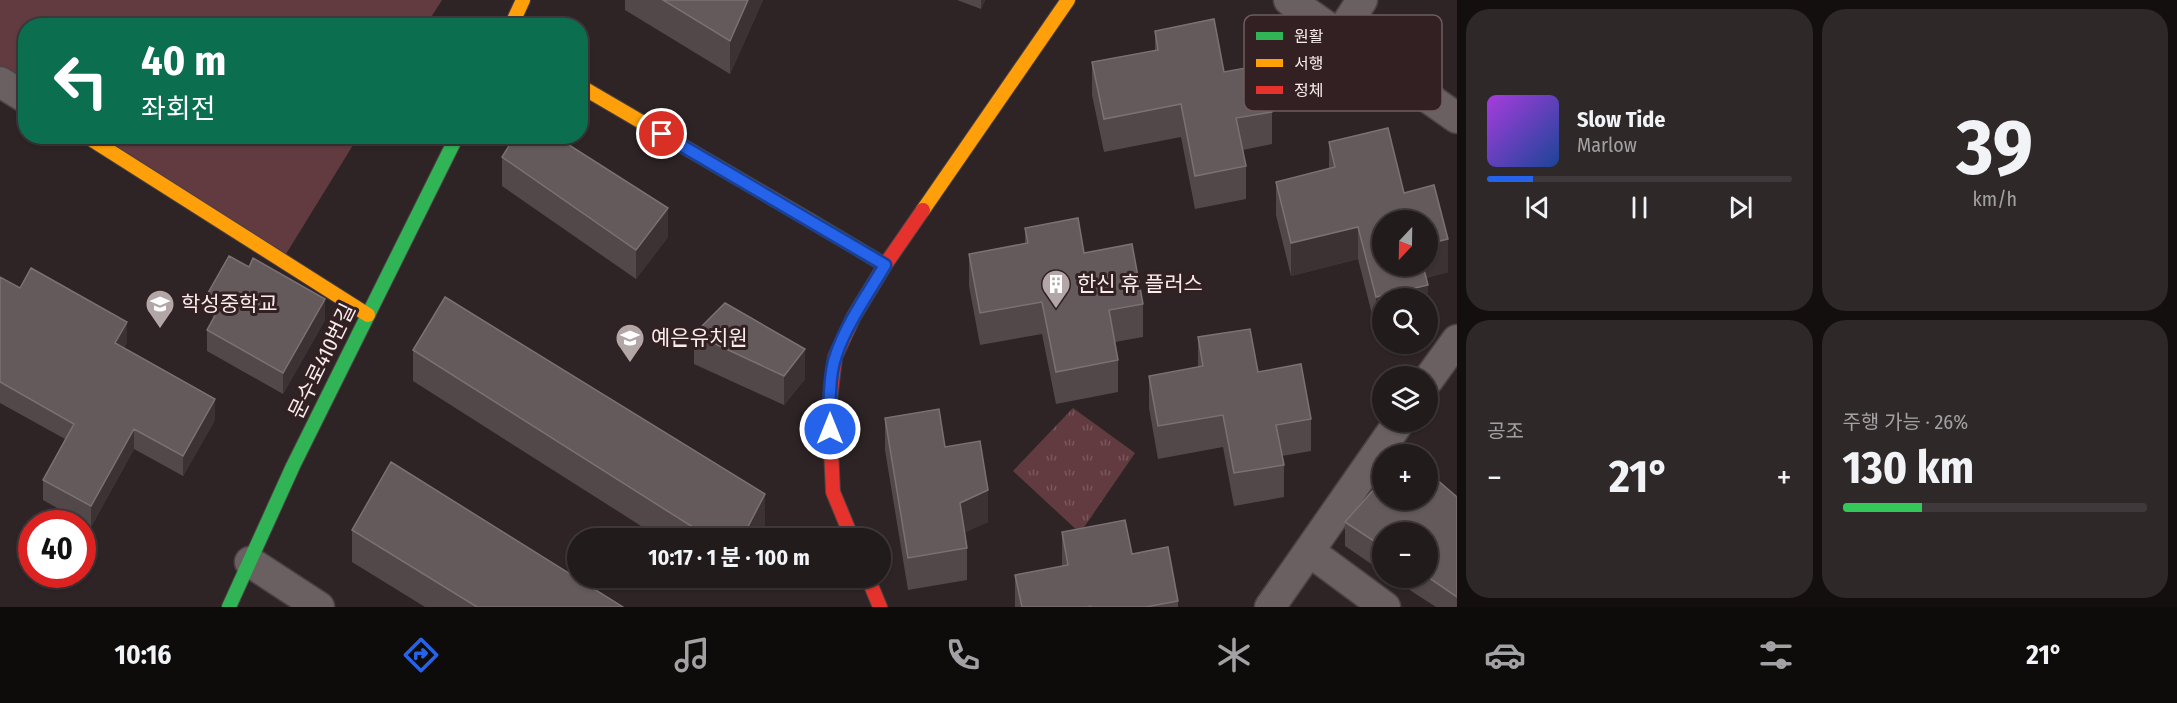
<!DOCTYPE html>
<html lang="ko">
<meta charset="utf-8">
<style>
body{margin:0;font-family:"Fira Sans Condensed","Noto Sans KR",sans-serif;background:#2e2829;color:#f1f3f6;height:100vh;display:flex;flex-direction:column;font-size:22px;white-space:nowrap}
*{box-sizing:border-box;margin:0}
p{font-size:20px;color:#a2a1a3}
.icon{flex:none;width:33px;height:33px;fill:none;stroke:currentColor;stroke-width:2;stroke-linecap:round;stroke-linejoin:round}
.map{position:relative;flex:1;overflow:hidden}
.drawer{display:flex;flex-direction:column;gap:9px;padding:9px;background:#130f0f;width:720px}
.drawer>*{flex:none}
.hud{position:absolute;left:18px;top:18px;width:570px;height:126px;border-radius:24px;box-shadow:0 2px 4px #0004,0 0 0 2px #3f393b;background:#0b6e4f;color:#fff;overflow:hidden}
.needle{width:39px;rotate:202deg}
.tools{position:absolute;left:1372px;top:210px;display:grid;gap:12px}
.tools a{display:grid;place-items:center;width:66px;height:66px;border-radius:50%;background:#221b1c;box-shadow:0 2px 4px #0004,0 0 0 2px #3f393b;font-size:30px}
.speed{position:absolute;left:18px;top:510px;display:flex;gap:12px;font-size:30px;font-weight:700;text-align:center}
.speed>*{display:grid;place-content:center;width:78px;height:78px;border-radius:50%;background:#221b1c;box-shadow:0 2px 4px #0004,0 0 0 2px #3f393b;line-height:1}
.speed .limit{border:9px solid #d22;background:#fff;color:#111}
.pin{position:absolute;display:grid;place-items:center;width:51px;height:51px;color:#fff;margin:-26px;border:3px solid #fff;border-radius:50%;box-shadow:0 2px 6px #0007}
.me{position:absolute;width:66px;margin:-33px;rotate:0deg;stroke-linejoin:round;filter:drop-shadow(0 0 4px #0008)}
.turn{display:flex;align-items:center;gap:21px;height:126px;padding:0 24px;font-size:27px}
.turn .icon{width:78px;height:78px;stroke-width:2.5}
.turn b{display:block;font-size:42px;line-height:51px}
.big{font-size:45px;font-weight:700;line-height:1.1}
.drawer .tile{flex:1;display:flex;flex-direction:column;justify-content:center;gap:9px;min-width:0;padding:0 21px;border-radius:24px;background:#2e2829}
.drawer .dial{align-items:center;gap:0}
.dial b{font-size:78px;line-height:1}
.song{display:flex;align-items:center;gap:18px}
.cover{width:72px;height:72px;border-radius:9px;background:linear-gradient(135deg,hsl(280 70% 55%),hsl(220 70% 35%))}
.played{height:6px;border-radius:3px;background:linear-gradient(90deg,#2563eb 15%,#3f393b 15%)}
.keys{display:flex;justify-content:space-around;direction:ltr}
.heat{display:flex;justify-content:space-between;align-items:center;font-size:33px;direction:ltr}
.charge{height:9px;border-radius:4px;background:linear-gradient(90deg,#34c759 26%,#3f393b 0)}
.drawer .tiles{flex:1;display:grid;gap:9px;grid-template-columns:repeat(2,1fr)}
.trip{position:absolute;left:567px;top:528px;width:324px;height:60px;border-radius:30px;background:#221b1c;box-shadow:0 2px 4px #0004,0 0 0 2px #3f393b;font-weight:700;line-height:60px;text-align:center}
.menu{display:flex;height:96px;justify-content:space-around;align-items:center;background:#0e0b0b;color:#a2a1a3}
.menu .icon{width:42px;height:42px}
.menu .selected{color:#2563eb}
.menu b{font-size:27px;color:#f1f3f6}
main{display:flex;flex:1;min-height:0}
.map>svg:first-child{display:block}
.grass{fill:url(#grass-tufts)}
.pitch{fill:#613b40}
.lines{fill:none;stroke-linecap:round;stroke-linejoin:round}
.street-casing{stroke:#4b4243;stroke-width:33}
.fast-casing{stroke:#4b4243;stroke-width:16}
.slow-casing{stroke:#4b4243;stroke-width:16}
.jam-casing{stroke:#4b4243;stroke-width:16}
.street{stroke:#6a6062;stroke-width:30}
.fast{stroke:#30b455;stroke-width:14}
.slow{stroke:#ff9f0a;stroke-width:14}
.jam{stroke:#e5322d;stroke-width:14}
.wall{fill:#52484a}
.shaded-wall{fill:#3c3234}
.building{fill:#645a5c;stroke:#7b7172;stroke-width:1.5}
.route-casing{stroke:#184099;stroke-width:15}
.route{stroke:#2563eb;stroke-width:10}
.labels{text-anchor:middle;stroke-width:6;stroke-linejoin:round;paint-order:stroke}
.poi-label{font-size:21px;fill:#f9eced;stroke:#322022;text-anchor:start}
.street-label{font-size:21px;fill:#f9eced;stroke:#322022}
.key{fill:#322022;stroke:#6e5d5f;stroke-width:1.5}
.key-label{font-size:16px;fill:#f9eced}
</style>
<main>
<div class="map">
<svg width="1457" height="607" viewBox="0 0 1457 607">
<defs>
<pattern id="grass-tufts" width="24" height="20" patternUnits="userSpaceOnUse" patternTransform="scale(1.5)"><rect width="24" height="20" fill="#613b40"/><path d="M3 7l-1-3M5 7V3M7 7l1-3M15 17l-1-3M17 17v-4M19 17l1-3" fill="none" stroke="#78585c"/></pattern>
</defs>
<rect width="100%" height="100%" fill="#2e2426"/>
<!-- grass -->
<path class="grass" d="M 1073,408 L 1135,453 L 1080,533 L 1013,471 Z"/>
<!-- pitch -->
<path class="pitch" d="M 0,0 L 442,0 L 426,25 L 26,26 L 25,88 L 0,71 Z
M 102,137 L 358,137 L 286,254 Z"/>
<g class="lines">
<!-- street casing -->
<g class="street-casing">
<path id="street" d="M 1289,0 L 1457,118
M 1339,36 L 1362,0
M 0,82 L 26,98
M 1428,380 L 1457,340
M 1309,551 L 1385,607
M 250,562 L 319,607
M 1270,607 L 1399,422"/>
</g>
<!-- fast casing -->
<g class="fast-casing">
<path id="fast" d="M 811,221 L 885,265
M 229,607 L 293,466 L 457,136"/>
</g>
<!-- slow casing -->
<g class="slow-casing">
<path id="slow" d="M 511,26 L 523,0
M 580,86 L 811,221
M 86,136 L 368,315
M 923,210 L 1068,0"/>
</g>
<!-- jam casing -->
<g class="jam-casing">
<path id="jam" d="M 852,538 L 833,492 L 829,408 L 835,357 L 854,316 L 885,265 L 923,210
M 868,578 L 880,607"/>
</g>
<!-- street -->
<use href="#street" class="street"/>
<!-- fast -->
<use href="#fast" class="fast"/>
<!-- slow -->
<use href="#slow" class="slow"/>
<!-- jam -->
<use href="#jam" class="jam"/>
</g>
<!-- wall -->
<path class="wall" d="M 625,0 L 763,0 L 730,74 L 625,10 Z
M 957,0 L 985,0 L 981,9 Z
M 1155,31 L 1224,72 L 1272,112 L 1272,144 L 1243,150 L 1246,166 L 1246,199 L 1195,209 L 1181,137 L 1104,152 L 1092,95 L 1092,62 L 1155,51 Z
M 1329,142 L 1404,193 L 1448,272 L 1426,278 L 1428,298 L 1383,298 L 1383,328 L 1376,330 L 1358,259 L 1291,276 L 1276,215 L 1276,182 L 1329,169 Z
M 502,157 L 668,237 L 636,279 L 502,186 Z
M 1025,228 L 1084,253 L 1143,304 L 1143,337 L 1115,342 L 1118,360 L 1118,392 L 1056,404 L 1042,334 L 980,345 L 969,286 L 969,254 L 1025,243 Z
M 249,267 L 325,320 L 283,394 L 207,351 L 207,330 L 214,317 L 208,314 L 208,293 Z
M 0,277 L 20,288 L 127,342 L 124,348 L 215,420 L 183,476 L 134,449 L 91,527 L 43,500 L 43,480 L 65,439 L 0,403 Z
M 694,334 L 805,379 L 784,405 L 694,364 Z
M 1198,337 L 1258,372 L 1311,419 L 1311,451 L 1282,456 L 1284,465 L 1284,497 L 1234,506 L 1223,447 L 1158,459 L 1149,408 L 1149,376 L 1198,367 Z
M 413,350 L 765,526 L 759,538 L 660,538 L 413,381 Z
M 885,418 L 945,447 L 988,522 L 965,532 L 967,548 L 967,580 L 908,590 L 885,450 Z
M 1457,497 L 1457,607 L 1436,607 L 1391,578 L 1428,578 L 1383,532 L 1383,572 L 1345,546 L 1345,522 Z
M 352,530 L 623,607 L 425,607 L 352,562 Z
M 1062,532 L 1132,554 L 1178,601 L 1178,607 L 1015,607 L 1015,575 L 1062,566 Z
M 721,578 L 739,578 L 734,586 Z"/>
<!-- shaded-wall -->
<path class="shaded-wall" d="M 748,0 L 763,0 L 730,74 L 730,41 Z
M 981,0 L 985,0 L 981,9 Z
M 668,208 L 668,237 L 636,279 L 636,250 Z
M 1358,227 L 1358,259 L 1291,276 L 1291,243 Z
M 1448,239 L 1448,272 L 1418,280 L 1418,266 L 1428,266 L 1428,244 Z
M 1428,285 L 1428,298 L 1383,298 L 1383,328 L 1376,330 L 1376,297 Z
M 325,299 L 325,320 L 283,394 L 283,373 Z
M 127,322 L 127,342 L 115,364 L 115,343 Z
M 805,349 L 805,379 L 784,405 L 784,376 Z
M 215,399 L 215,420 L 183,476 L 183,456 Z
M 134,429 L 134,449 L 91,527 L 91,506 Z
M 988,490 L 988,522 L 960,535 L 960,503 Z
M 765,494 L 765,526 L 759,538 L 742,538 Z
M 734,578 L 739,578 L 734,586 Z"/>
<!-- building -->
<path class="building" d="M 663,0 L 748,0 L 730,41 Z
M 1214,19 L 1224,72 L 1262,65 L 1272,112 L 1236,118 L 1246,166 L 1195,176 L 1181,104 L 1104,119 L 1092,62 L 1158,50 L 1155,31 Z
M 1388,128 L 1404,193 L 1434,185 L 1448,239 L 1428,244 L 1428,220 L 1383,220 L 1383,266 L 1423,266 L 1428,285 L 1376,297 L 1358,227 L 1291,243 L 1276,182 L 1335,167 L 1329,142 Z
M 515,136 L 555,136 L 668,208 L 636,250 L 502,157 Z
M 1078,218 L 1084,253 L 1132,244 L 1143,304 L 1109,310 L 1118,360 L 1056,372 L 1042,302 L 980,313 L 969,254 L 1028,243 L 1025,228 Z
M 229,256 L 249,267 L 253,258 L 325,299 L 283,373 L 207,330 L 223,301 L 208,293 Z
M 31,268 L 127,322 L 115,343 L 215,399 L 183,456 L 134,429 L 91,506 L 43,480 L 74,424 L 0,382 L 0,277 L 20,288 Z
M 445,297 L 765,494 L 742,538 L 710,538 L 413,350 Z
M 725,303 L 805,349 L 784,376 L 694,334 Z
M 1250,329 L 1258,372 L 1301,364 L 1311,419 L 1276,425 L 1284,465 L 1234,473 L 1223,415 L 1158,426 L 1149,376 L 1203,366 L 1198,337 Z
M 939,409 L 945,447 L 980,441 L 988,490 L 960,503 L 967,548 L 908,558 L 885,418 Z
M 391,462 L 623,607 L 477,607 L 352,530 Z
M 1428,472 L 1457,497 L 1457,597 L 1428,577 L 1428,532 L 1383,532 L 1383,547 L 1345,522 L 1383,479 L 1383,500 L 1428,500 Z
M 1125,520 L 1132,554 L 1168,547 L 1178,601 L 1146,607 L 1092,607 L 1091,606 L 1086,607 L 1022,607 L 1015,575 L 1068,565 L 1062,532 Z"/>
<g class="lines">
<!-- route casing -->
<g class="route-casing">
<path id="route" d="M 662,134 L 885,265 C 868,294 847,323 836,355 C 829,373 829,410 830,429"/>
</g>
<!-- route -->
<use href="#route" class="route"/>
</g>
<!-- icons -->
<defs>
<g id="building-pin" transform="scale(1.5)"><path d="M0 17L-7.5 6A9.5 9.5 0 1 1 7.5 6Z" fill="#b2a6a7" stroke="#322022"/><path d="M-4-6H4V6H1V3H-1V6H-4ZM-2.5-4.3h1.7v1.8h-1.7ZM.8-4.3h1.7v1.8H.8ZM-2.5-1h1.7V.8h-1.7ZM.8-1h1.7V.8H.8Z" fill="#fff"/></g>
<g id="school-pin" transform="scale(1.5)"><path d="M0 17L-7.5 6A9.5 9.5 0 1 1 7.5 6Z" fill="#b2a6a7" stroke="#322022"/><path d="M0-5L7-2L0 1L-7-2ZM-4 1L0 2.5L4 1V4Q0 6-4 4Z" fill="#fff"/></g>
</defs>
<g fill-rule="evenodd">
<use href="#building-pin" x="1056" y="284"/>
<use href="#school-pin" x="160" y="304"/>
<use href="#school-pin" x="630" y="338"/>
</g>
<g class="labels">
<!-- poi labels -->
<g class="poi-label">
<text x="1077" y="291">한신 휴 플러스</text>
<text x="181" y="311">학성중학교</text>
<text x="651" y="345">예은유치원</text>
</g>
<!-- street labels -->
<g class="street-label">
<text transform="translate(322 361) rotate(-64)" y="7">문수로410번길</text>
</g>
</g>
<!-- legend -->
<rect x="1244" y="15" width="198" height="96" rx="9" class="key"/>
<rect x="1256" y="32" width="27" height="8" fill="#30b455"/>
<rect x="1256" y="59" width="27" height="8" fill="#ff9f0a"/>
<rect x="1256" y="86" width="27" height="8" fill="#e5322d"/>
<g class="key-label">
<text x="1294" y="42">원활</text>
<text x="1294" y="69">서행</text>
<text x="1294" y="96">정체</text>
</g>
</svg>
<div class="tools">
<a><svg class="needle" viewBox="-14 -14 28 28"><path d="M0-13l5 13h-10z" fill="#e53935"/><path d="M0 13l5-13h-10z" fill="#a2a1a3"/></svg></a>
<a><svg class="icon" aria-label="search" viewBox="0 0 24 24"><circle cx="10" cy="10" r="6"/><path d="M15 15l6 6"/></svg></a>
<a><svg class="icon" aria-label="layers" viewBox="0 0 24 24"><path d="M12 4l9 5-9 5-9-5zM3 14l9 5 9-5"/></svg></a>
<a>+</a>
<a>−</a>
</div>
<div class="speed"><div class="limit">40</div></div>
<div class="pin" style="left:662px;top:134px;background:#d93025"><svg class="icon" aria-label="arrive" viewBox="0 0 24 24"><path d="M6 21V4h12l-3 4 3 4H6"/></svg></div>
<svg class="me" style="left:830px;top:429px" viewBox="-20 -20 40 40"><circle r="17" fill="#2563eb" stroke="#fff" stroke-width="3"/><path d="M0-11L8 9 0 5-8 9z" fill="#fff"/></svg>
<div class="trip">10:17 · 1 분 · 100 m</div>
<div class="hud">
<div class="turn"><svg class="icon" aria-label="left" viewBox="0 0 24 24"><path d="M17 20v-9H6M10 6l-5 5 5 5"/></svg><div><b>40 m</b>좌회전</div></div>
</div>
</div>
<section class="drawer">
<div class="tiles">
<div class="tile">
<div class="song"><i class="cover"></i><div><b>Slow Tide</b><p>Marlow</p></div></div>
<div class="played"></div>
<div class="keys"><svg class="icon" aria-label="previous" viewBox="0 0 24 24"><path d="M18 5L8 12l10 7zM5 5v14"/></svg><svg class="icon" aria-label="pause" viewBox="0 0 24 24"><path d="M8 5v14M16 5v14"/></svg><svg class="icon" aria-label="next" viewBox="0 0 24 24"><path d="M6 5l10 7-10 7zM19 5v14"/></svg></div>
</div>
<div class="tile dial"><b>39</b><p>km/h</p></div>
<div class="tile"><p>공조</p>
<div class="heat"><a>−</a><b class="big">21°</b><a>+</a></div>
</div>
<div class="tile"><p>주행 가능 · 26%</p><b class="big">130 km</b><div class="charge"></div></div>
</div>
</section>
</main>
<nav class="menu">
<b>10:16</b>
<svg class="icon selected" aria-label="directions" viewBox="0 0 24 24"><path d="M12 3l9 9-9 9-9-9zM9 14v-3h6M13 9l2 2-2 2"/></svg>
<svg class="icon" aria-label="music" viewBox="0 0 24 24"><path d="M9 18V5l10-2v13"/><circle cx="6" cy="18" r="3"/><circle cx="16" cy="16" r="3"/></svg>
<svg class="icon" aria-label="phone" viewBox="0 0 24 24"><path d="M5 4h4l2 5-3 2q2 4 5 5l2-3 5 2v4C11 20 4 13 5 4z"/></svg>
<svg class="icon" aria-label="climate" viewBox="0 0 24 24"><path d="M12 3v18M4 7l16 10M4 17L20 7"/></svg>
<svg class="icon" aria-label="car" viewBox="0 0 24 24"><path d="M5 17H2v-5l4-1 3-4h7l3 4 3 1v5h-3M9 17h6M6 11h13"/><circle cx="7" cy="17" r="2"/><circle cx="17" cy="17" r="2"/></svg>
<svg class="icon" aria-label="filters" viewBox="0 0 24 24"><path d="M4 7h16M4 17h16"/><circle cx="9" cy="7" r="2"/><circle cx="15" cy="17" r="2"/></svg>
<b>21°</b>
</nav>
